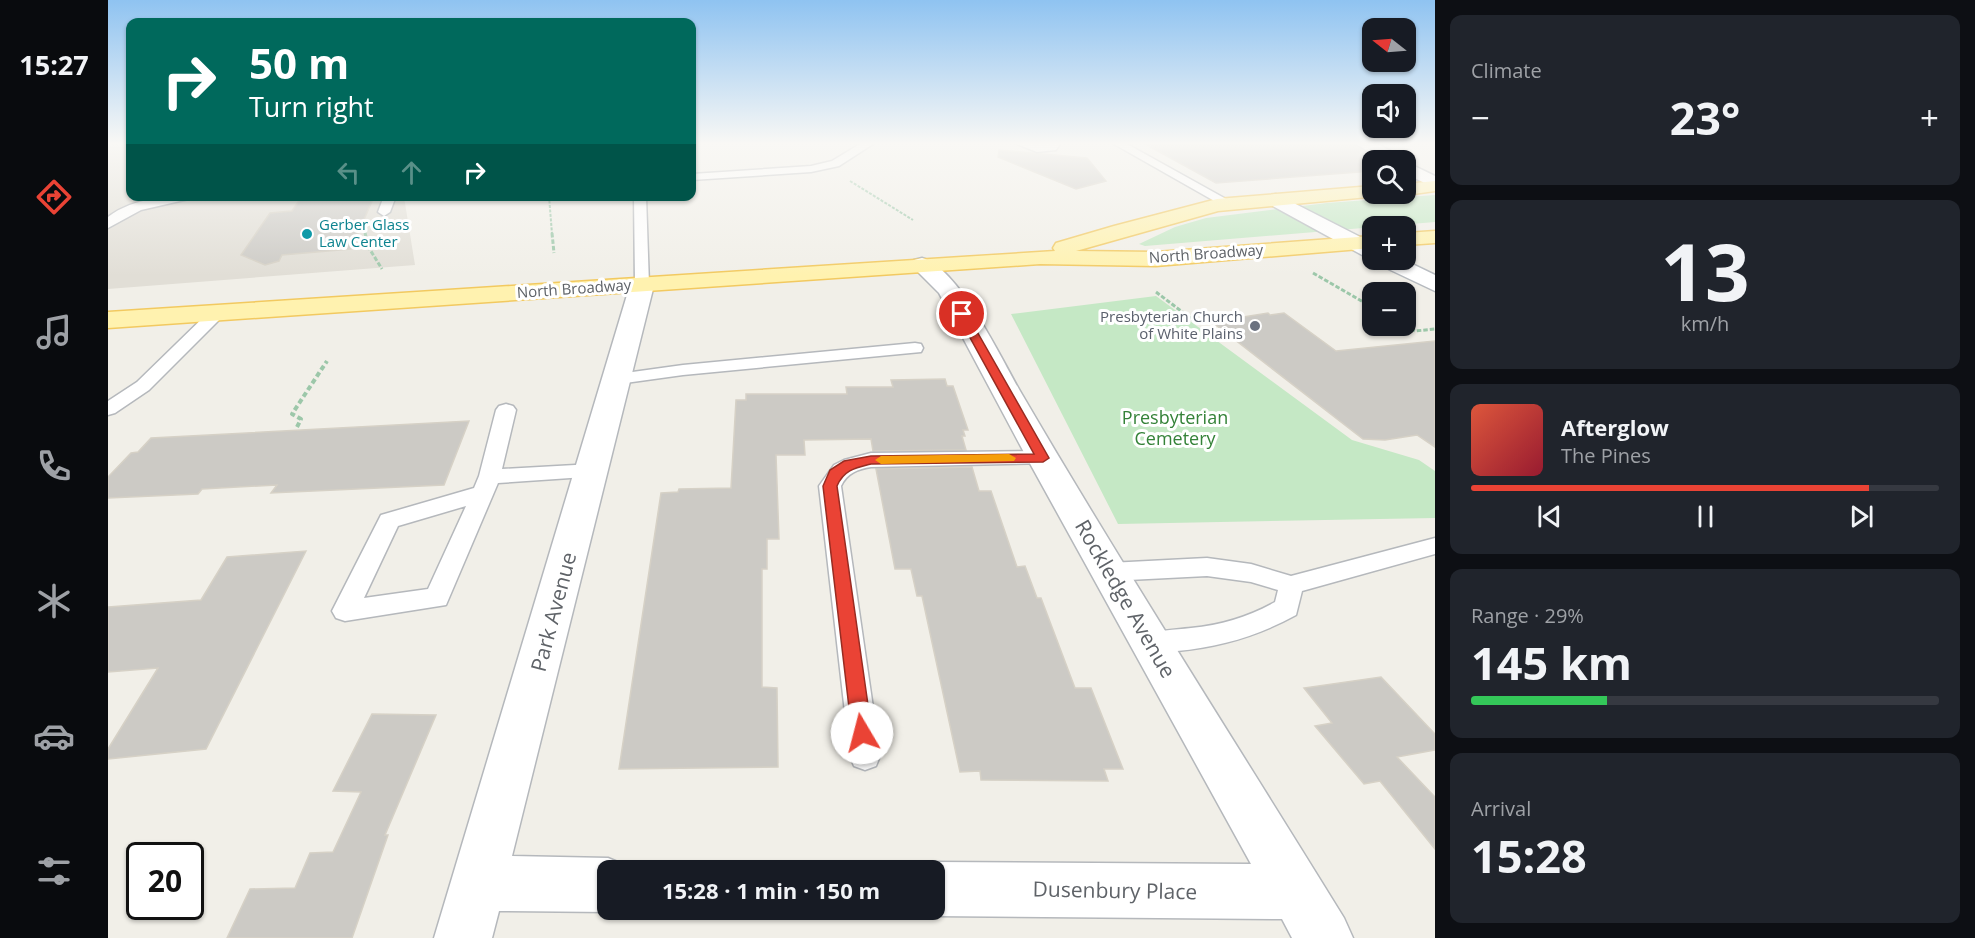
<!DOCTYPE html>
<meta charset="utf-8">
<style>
body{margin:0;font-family:"Open Sans",sans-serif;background:#20242c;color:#f1f3f6;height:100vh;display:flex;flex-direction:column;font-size:22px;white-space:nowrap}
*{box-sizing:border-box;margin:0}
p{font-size:20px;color:#9ea1a6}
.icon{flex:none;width:33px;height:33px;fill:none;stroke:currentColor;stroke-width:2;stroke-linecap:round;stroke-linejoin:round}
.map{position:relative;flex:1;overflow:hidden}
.sheet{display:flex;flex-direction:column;gap:15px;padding:15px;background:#0d0f14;width:540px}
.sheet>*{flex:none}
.hud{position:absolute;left:18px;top:18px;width:570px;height:183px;border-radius:12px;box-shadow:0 2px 4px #0004;background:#00695c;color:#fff;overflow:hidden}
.needle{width:39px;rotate:287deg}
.controls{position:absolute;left:1254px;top:18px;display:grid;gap:12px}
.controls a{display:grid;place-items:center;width:54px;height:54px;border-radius:12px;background:#171b24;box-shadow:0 2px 4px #0004;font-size:30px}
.speed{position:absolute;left:18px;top:842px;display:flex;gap:12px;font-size:30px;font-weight:700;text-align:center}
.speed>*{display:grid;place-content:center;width:78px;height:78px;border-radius:50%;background:#171b24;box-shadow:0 2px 4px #0004;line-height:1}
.speed .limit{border:3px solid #111;border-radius:9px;background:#fff;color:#111}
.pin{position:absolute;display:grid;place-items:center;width:51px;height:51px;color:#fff;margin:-26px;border:3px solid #fff;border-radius:50%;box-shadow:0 2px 6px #0007}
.me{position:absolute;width:66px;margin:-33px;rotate:352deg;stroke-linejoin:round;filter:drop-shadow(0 0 4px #0008)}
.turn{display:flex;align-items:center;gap:21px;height:126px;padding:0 24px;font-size:27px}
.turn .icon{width:78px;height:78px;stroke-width:2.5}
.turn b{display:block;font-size:42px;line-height:51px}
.lanes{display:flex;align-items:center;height:57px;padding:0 24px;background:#0003;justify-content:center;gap:30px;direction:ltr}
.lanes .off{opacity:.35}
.big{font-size:45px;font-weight:700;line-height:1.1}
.sheet .widget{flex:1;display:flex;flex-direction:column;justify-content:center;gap:9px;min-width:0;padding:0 21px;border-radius:12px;background:#20242c}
.sheet .dial{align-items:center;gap:0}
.dial b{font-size:78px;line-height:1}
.song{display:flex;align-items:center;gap:18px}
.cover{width:72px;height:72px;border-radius:9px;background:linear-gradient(135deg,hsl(10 70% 55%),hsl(350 70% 35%))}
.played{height:6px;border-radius:3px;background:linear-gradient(90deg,#ea4335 85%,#363941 85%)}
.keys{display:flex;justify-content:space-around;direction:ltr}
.heat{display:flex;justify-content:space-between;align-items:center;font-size:33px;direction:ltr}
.charge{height:9px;border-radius:4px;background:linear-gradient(90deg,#34c759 29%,#363941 0)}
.trip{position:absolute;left:489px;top:860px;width:348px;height:60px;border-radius:12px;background:#171b24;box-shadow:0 2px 4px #0004;font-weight:700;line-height:60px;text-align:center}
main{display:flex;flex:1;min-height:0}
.dock{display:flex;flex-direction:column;width:108px;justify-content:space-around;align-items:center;background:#090b0e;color:#9ea1a6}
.dock .icon{width:42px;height:42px}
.dock .on{color:#ea4335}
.dock b{font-size:27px;color:#f1f3f6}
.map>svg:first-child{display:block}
.education{fill:#e1ded6}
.green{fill:#c5e8c5}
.building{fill:#cccac5;stroke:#d6d1c6;stroke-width:1.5}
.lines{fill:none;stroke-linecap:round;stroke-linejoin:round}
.lane-casing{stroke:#b5b8bc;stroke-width:3}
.street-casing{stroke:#b5b8bc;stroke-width:3}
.secondary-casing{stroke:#b6babf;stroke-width:3}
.primary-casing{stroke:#f2c960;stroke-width:3}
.path-far2{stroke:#9cc7a9;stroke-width:2;stroke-dasharray:3 1.5;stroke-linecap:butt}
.path-far1{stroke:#9cc7a9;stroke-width:3;stroke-dasharray:4.5 2;stroke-linecap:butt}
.path{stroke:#9cc7a9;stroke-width:4;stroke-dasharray:5 3;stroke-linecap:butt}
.lane{fill:#fff;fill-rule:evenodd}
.street{fill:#fff;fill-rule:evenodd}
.secondary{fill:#fff;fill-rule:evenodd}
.primary{fill:#fff2af;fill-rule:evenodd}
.route{fill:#ea4335;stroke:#982c22;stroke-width:1.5}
.slow{fill:#f59e0b}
.culture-dot{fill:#0f9aa8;stroke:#fff;stroke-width:2}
.worship-dot{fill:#6b7280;stroke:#fff;stroke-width:2}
.labels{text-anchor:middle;stroke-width:6;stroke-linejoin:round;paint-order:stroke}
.far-culture-label{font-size:15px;fill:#0d838f;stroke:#fff;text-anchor:start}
.far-street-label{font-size:15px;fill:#5f6368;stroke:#fff}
.far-worship-label{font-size:15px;fill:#5b616d;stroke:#fff;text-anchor:end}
.park-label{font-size:18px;fill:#348238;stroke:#fff}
.near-street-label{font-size:21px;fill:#5f6368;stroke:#fff}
</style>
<main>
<nav class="dock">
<b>15:27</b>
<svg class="icon on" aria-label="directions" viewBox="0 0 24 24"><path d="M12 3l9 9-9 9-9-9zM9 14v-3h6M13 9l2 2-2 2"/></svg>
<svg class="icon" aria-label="music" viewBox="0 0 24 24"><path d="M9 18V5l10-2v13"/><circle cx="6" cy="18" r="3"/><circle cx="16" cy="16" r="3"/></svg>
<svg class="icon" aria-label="phone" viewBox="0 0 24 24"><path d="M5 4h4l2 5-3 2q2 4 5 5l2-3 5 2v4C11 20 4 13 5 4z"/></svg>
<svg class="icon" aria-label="climate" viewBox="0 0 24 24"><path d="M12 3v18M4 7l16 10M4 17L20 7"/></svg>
<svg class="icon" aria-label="car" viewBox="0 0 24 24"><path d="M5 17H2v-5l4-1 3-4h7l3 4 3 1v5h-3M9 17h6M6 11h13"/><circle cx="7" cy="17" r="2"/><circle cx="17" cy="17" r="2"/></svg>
<svg class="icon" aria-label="filters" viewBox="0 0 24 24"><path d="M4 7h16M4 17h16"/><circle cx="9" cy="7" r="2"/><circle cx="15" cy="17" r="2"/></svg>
</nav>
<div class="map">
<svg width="1327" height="938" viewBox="0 0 1327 938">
<rect width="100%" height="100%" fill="#f1efe8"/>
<!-- education -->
<path class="education" d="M 0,144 L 22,144 L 22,196 L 296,197 L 307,265 L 0,289 Z"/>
<!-- green -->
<path class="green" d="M 1327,195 L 1327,222 L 1037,246 L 1031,244 L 1067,227 L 1098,218 L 1219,203 Z
M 1048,296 L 1244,440 L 1311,460 L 1327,471 L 1327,518 L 1010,524 L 903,314 Z"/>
<!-- building -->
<path class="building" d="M 1037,144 L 1246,144 L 1264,156 L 1264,171 L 1108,183 Z
M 891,150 L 979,158 L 998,181 L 968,189 L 890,157 Z
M 194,196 L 244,196 L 242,200 L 265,199 L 243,249 L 174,255 L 171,261 L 157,265 L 133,255 L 162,213 L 184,211 Z
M 1160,313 L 1162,315 L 1176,313 L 1228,351 L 1327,341 L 1327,447 L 1309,435 L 1277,440 L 1255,439 L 1104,322 Z
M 837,379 L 839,386 L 845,386 L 860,430 L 855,430 L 857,436 L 854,436 L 858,450 L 765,451 L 763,439 L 696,440 L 697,455 L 668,455 L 671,539 L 659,539 L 659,569 L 654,569 L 654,687 L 669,688 L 670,767 L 511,769 L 553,493 L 570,492 L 571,489 L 623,488 L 628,400 L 638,400 L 638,394 L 739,394 L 738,387 L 785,387 L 783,380 Z
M 361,421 L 336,485 L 163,493 L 169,485 L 94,489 L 90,494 L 0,498 L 0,477 L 23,453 L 30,452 L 43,438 Z
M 864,467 L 871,491 L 883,491 L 909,567 L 917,566 L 929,598 L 933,598 L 967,688 L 983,688 L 1015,769 L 996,769 L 1000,781 L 873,780 L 872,771 L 852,772 L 814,596 L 809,596 L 803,569 L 787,569 L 768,469 Z
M 198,551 L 98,749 L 0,759 L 0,749 L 50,668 L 0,672 L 0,607 L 93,600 L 119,557 Z
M 1273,677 L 1327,734 L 1327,750 L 1289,757 L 1327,797 L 1327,849 L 1272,781 L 1256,784 L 1207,726 L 1224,723 L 1196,688 Z
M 264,714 L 328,715 L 277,835 L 280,835 L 244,938 L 119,938 L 142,889 L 187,888 L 202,853 L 225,852 L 253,792 L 225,791 Z"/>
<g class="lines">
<!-- lane casing -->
<g class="lane-casing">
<path id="lane" d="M 752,144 L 765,144 L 731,166 L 703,172 L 584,180 L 584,174 L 703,166 L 724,161 Z
M 909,144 L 952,144 L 948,150 L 929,152 Z
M 1006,144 L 1019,144 L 1127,204 L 1121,208 L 1117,207 Z
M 94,196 L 33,210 L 0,228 L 0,217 C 26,197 62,196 94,196 Z
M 276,196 L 288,196 L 282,212 L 276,216 L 270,212 Z
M 526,196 L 538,196 L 541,285 L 534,289 L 527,285 Z
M 111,306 L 117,308 L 119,311 L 117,314 L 41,390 L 7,413 L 0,415 L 0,401 L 29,382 L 105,308 Z
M 807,343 L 813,344 L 815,348 L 813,352 L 575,375 L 510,384 L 504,383 L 501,379 L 504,375 L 510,374 L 575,365 Z
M 398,404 L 405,406 L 408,410 L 394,469 L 485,464 L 492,466 L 496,471 L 492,476 L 390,483 L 338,605 L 237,621 L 228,618 L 224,611 L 273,515 L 366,488 L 371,476 L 388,410 L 391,406 ZM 358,506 L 320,589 L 256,598 L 290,526 Z
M 935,451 L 942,453 L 945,458 L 942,463 L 763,467 C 750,469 739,473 733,486 L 772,756 L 768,766 L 757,770 L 746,766 L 742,756 L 711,486 L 726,465 L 736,460 L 763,453 Z
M 1327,538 L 1327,554 L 1194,591 L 1188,615 C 1150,636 1112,647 1069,651 C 1056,653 1045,655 1033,651 L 1029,643 L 1033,635 C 1049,630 1066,630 1083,628 C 1114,625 1140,617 1167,602 L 1170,590 L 1143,582 L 1099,576 L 1001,581 L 992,578 L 989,572 L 992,566 L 1001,563 L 1099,558 L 1143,564 L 1183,576 Z"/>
</g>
<!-- street casing -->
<g class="street-casing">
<path id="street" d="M 814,258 C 850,267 893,358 912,391 C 1016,569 1128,743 1236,918 L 1245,938 L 1184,938 L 1174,919 L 826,916 L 808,909 L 826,909 L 826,870 L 806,870 L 826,862 L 1143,864 L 919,458 L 831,293 L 803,265 L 806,260 Z
M 534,278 L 542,280 L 546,285 L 404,856 L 500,858 L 519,866 L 521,870 L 500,870 L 500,909 L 508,909 L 500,912 L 391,911 L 384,938 L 326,938 L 522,285 L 526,280 Z"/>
</g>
<!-- secondary casing -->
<g class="secondary-casing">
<path id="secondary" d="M 1248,144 L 1269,144 L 1293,156 L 1295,160 L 1275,160 Z
M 1298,162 L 1327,176 L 1327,188 L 1298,174 Z
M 1168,194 L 1264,243 L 1264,257 L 1256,256 L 1161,204 L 1159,200 L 1161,196 Z
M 1269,260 L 1296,260 L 1327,275 L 1327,291 L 1272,265 Z"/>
</g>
<!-- primary casing -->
<g class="primary-casing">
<path id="primary" d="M 1327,181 L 1327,191 L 1298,195 L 1294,194 L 1298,194 L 1298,184 Z
M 1264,186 L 1264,194 L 1272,194 L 1271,196 L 1110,211 L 968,251 L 1048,252 L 1264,236 L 1264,248 L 1048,266 L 932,264 L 0,328 L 0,312 L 947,251 L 945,248 L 948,243 L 1006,226 L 1109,199 Z
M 1327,231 L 1327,243 L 1298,245 L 1298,233 Z"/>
</g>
<!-- path-far2 -->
<path class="path-far2" d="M 742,181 L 805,220
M 441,196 L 444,234
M 257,234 L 259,225"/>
<!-- path-far1 -->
<path class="path-far1" d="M 257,233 L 261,248 L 274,269
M 444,233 L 446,253
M 1205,273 L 1264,307
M 1048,292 L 1089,323
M 1297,326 L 1307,331 L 1327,329"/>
<!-- path -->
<path class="path" d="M 189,427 L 193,419 L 184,414 L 219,361"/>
<!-- lane -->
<use href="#lane" class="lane"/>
<!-- street -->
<use href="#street" class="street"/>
<!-- secondary -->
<use href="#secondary" class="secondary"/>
<!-- primary -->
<use href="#primary" class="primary"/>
</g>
<!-- sky -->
<linearGradient id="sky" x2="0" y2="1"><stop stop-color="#8fc3f1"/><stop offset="0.52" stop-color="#f9f8f5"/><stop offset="1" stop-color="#f9f8f5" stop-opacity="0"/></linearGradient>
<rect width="1327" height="276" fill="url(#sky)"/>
<!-- route -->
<path class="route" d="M 854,311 L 859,314 L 941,458 L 935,462 L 763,464 C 747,468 736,470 729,486 L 764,733 L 761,739 L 754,742 L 747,739 L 744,733 L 715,486 L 722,470 L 736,461 L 763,456 L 926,454 L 849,314 Z"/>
<!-- slow -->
<path class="slow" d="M 901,454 L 908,458 L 906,461 L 773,464 L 767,460 L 773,456 Z"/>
<!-- markers -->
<circle class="culture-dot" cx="199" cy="234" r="6"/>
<circle class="worship-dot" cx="1147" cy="326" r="6"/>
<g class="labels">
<!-- far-culture labels -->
<g class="far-culture-label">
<text x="211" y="230">Gerber Glass<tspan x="211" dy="17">Law Center</tspan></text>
</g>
<!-- far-street labels -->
<g class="far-street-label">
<text transform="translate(1098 254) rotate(-4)" y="5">North Broadway</text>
<text transform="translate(466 289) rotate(-4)" y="5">North Broadway</text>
</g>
<!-- far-worship labels -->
<g class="far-worship-label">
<text x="1135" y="322">Presbyterian Church<tspan x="1135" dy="17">of White Plains</tspan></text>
</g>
<!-- park labels -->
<g class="park-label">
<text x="1067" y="424">Presbyterian<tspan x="1067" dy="21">Cemetery</tspan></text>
</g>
<!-- near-street labels -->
<g class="near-street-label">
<text transform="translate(1017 599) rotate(60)" y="7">Rockledge Avenue</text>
<text transform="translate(446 612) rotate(-75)" y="7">Park Avenue</text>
<text transform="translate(1007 891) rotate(1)" y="7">Dusenbury Place</text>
</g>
</g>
</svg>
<div class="controls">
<a><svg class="needle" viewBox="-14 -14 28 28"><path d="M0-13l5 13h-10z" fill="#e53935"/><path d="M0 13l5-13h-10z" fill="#9ea1a6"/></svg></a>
<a><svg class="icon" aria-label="sound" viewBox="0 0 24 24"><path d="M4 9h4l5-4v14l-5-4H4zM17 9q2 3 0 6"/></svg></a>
<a><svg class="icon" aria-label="search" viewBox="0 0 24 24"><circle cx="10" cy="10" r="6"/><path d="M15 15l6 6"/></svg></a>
<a>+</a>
<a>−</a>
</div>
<div class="speed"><div class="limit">20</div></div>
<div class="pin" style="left:854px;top:314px;background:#d93025"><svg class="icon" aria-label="arrive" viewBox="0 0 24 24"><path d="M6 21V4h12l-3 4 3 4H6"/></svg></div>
<svg class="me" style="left:754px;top:733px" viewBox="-20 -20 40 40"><circle r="19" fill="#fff"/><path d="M0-13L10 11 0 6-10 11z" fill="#ea4335"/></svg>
<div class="trip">15:28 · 1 min · 150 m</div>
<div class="hud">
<div class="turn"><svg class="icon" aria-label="right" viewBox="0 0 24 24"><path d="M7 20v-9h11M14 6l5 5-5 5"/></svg><div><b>50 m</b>Turn right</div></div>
<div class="lanes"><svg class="icon off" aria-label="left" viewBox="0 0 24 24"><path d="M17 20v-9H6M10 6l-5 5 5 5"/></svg><svg class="icon off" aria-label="ahead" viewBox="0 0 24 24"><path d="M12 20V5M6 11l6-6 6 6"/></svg><svg class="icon" aria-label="right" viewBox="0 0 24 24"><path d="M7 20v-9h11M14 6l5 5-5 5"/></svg></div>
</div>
</div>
<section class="sheet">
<div class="widget"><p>Climate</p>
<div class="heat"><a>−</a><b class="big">23°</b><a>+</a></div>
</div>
<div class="widget dial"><b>13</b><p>km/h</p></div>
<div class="widget">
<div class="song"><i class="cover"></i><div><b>Afterglow</b><p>The Pines</p></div></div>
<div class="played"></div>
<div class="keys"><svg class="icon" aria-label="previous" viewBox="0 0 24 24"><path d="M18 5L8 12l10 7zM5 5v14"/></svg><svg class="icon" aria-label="pause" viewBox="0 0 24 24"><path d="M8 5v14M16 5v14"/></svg><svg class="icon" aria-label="next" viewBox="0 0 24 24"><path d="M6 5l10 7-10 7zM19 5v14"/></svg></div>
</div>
<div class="widget"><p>Range · 29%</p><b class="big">145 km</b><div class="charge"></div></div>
<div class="widget"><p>Arrival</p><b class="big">15:28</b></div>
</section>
</main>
